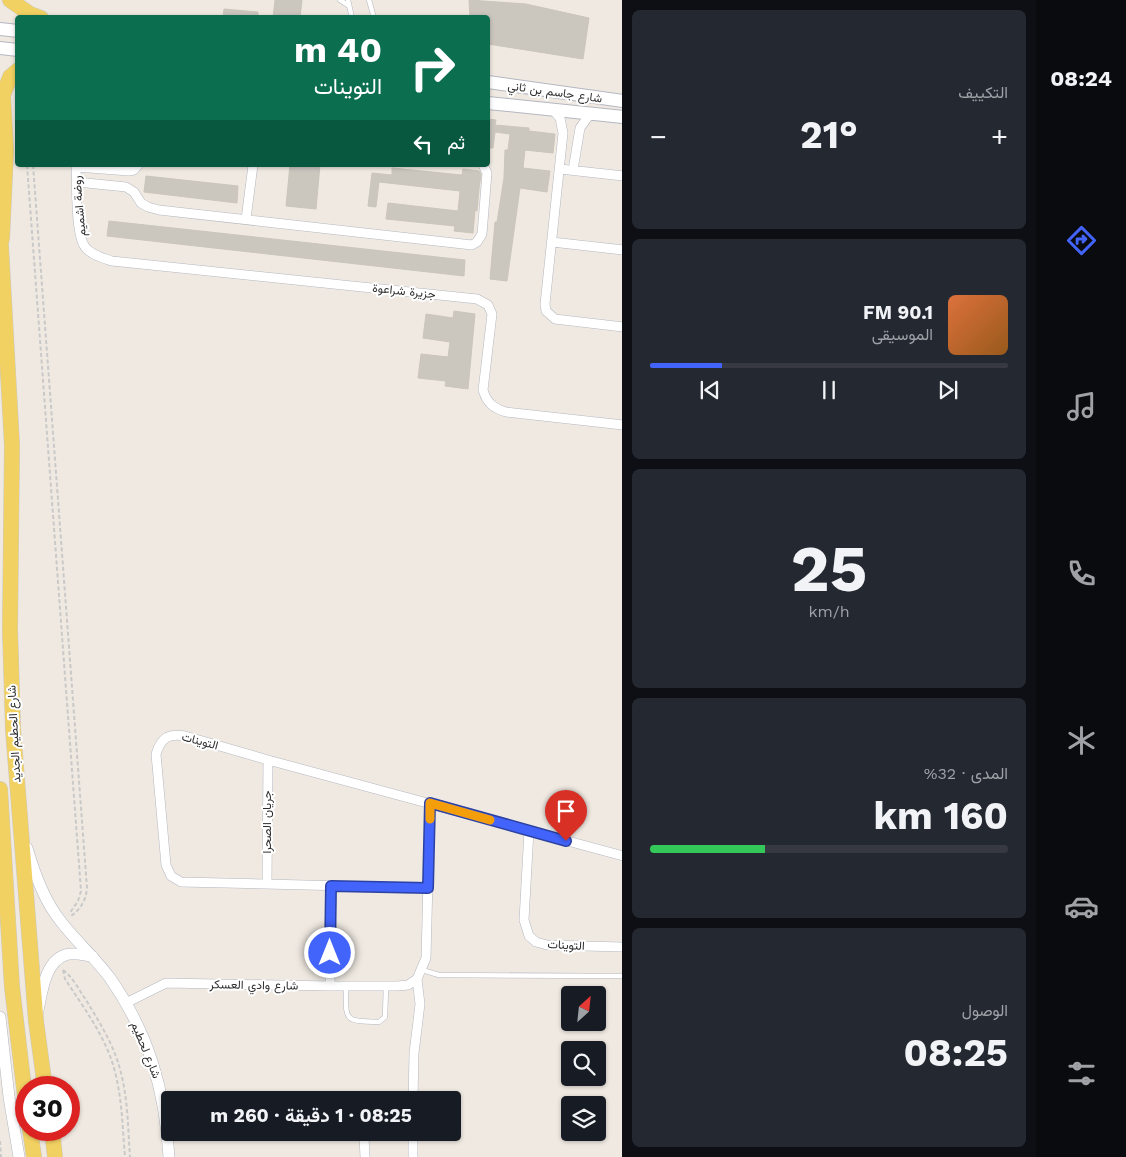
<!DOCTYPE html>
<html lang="ar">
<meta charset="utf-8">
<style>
body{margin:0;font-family:"Work Sans",Vazirmatn,sans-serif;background:#242831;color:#f1f3f6;direction:rtl;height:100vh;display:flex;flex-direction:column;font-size:19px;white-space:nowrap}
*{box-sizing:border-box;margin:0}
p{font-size:16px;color:#9ea1a6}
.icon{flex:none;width:28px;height:28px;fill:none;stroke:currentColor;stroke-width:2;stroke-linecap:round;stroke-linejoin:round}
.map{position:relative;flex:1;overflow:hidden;direction:ltr}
.sheet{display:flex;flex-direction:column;gap:10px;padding:10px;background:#0d0f14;width:414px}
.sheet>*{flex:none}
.hud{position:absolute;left:15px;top:15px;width:475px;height:152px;border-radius:5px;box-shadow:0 1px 4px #0004;direction:rtl;background:#0b6e4f;color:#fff;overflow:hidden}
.needle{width:32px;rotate:27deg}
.tools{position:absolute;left:561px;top:986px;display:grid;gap:10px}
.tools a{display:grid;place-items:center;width:45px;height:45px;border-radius:5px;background:#171b24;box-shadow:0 1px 4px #0004;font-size:25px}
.speed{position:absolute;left:15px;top:1076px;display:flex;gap:10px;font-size:25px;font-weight:700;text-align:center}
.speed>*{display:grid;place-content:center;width:65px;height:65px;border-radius:50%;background:#171b24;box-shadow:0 1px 4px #0004;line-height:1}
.speed .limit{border:8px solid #d22;background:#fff;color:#111}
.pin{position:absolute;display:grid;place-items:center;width:42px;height:42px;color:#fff;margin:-51px -21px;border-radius:50% 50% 50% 0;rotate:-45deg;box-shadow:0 0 5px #0007}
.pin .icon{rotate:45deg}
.me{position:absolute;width:55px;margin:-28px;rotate:0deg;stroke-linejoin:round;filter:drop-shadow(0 0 4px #0008)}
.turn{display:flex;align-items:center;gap:18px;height:105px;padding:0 25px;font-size:22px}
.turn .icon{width:65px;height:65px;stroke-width:2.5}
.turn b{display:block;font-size:35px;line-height:42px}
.then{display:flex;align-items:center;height:48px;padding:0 25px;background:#0003;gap:10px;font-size:19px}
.big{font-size:38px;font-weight:700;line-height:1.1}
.sheet .tile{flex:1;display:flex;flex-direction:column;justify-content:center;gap:8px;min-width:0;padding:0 18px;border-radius:8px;background:#242831}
.sheet .dial{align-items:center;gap:0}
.dial b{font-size:65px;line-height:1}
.song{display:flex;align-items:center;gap:15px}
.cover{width:60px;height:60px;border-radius:8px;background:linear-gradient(135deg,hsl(20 70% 55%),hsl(30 70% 35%))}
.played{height:5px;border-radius:2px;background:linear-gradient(90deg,#4264fb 20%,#363941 20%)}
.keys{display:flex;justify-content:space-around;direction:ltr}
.heat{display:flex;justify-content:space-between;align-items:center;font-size:28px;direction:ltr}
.charge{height:8px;border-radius:4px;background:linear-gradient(90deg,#34c759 32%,#363941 0)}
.trip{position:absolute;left:161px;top:1091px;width:300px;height:50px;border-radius:5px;background:#171b24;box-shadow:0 1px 4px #0004;font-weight:700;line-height:50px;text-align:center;direction:rtl}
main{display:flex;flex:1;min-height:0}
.dock{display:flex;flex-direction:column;width:90px;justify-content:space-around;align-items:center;background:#090b0e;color:#9ea1a6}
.dock .icon{width:35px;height:35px}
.dock .selected{color:#4264fb}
.dock b{font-size:22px;color:#f1f3f6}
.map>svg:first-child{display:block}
.building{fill:#cbc7bf;stroke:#cbc5ba}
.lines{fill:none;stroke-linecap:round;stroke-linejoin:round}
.service-casing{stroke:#b4b7c1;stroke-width:5.5}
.minor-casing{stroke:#b4b7c1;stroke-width:10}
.tertiary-casing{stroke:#b4b7c1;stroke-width:12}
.secondary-casing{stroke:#b4b7c1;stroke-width:14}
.primary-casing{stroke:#c9c9c9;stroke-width:16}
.path{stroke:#c9c9c9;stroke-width:2;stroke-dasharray:4 2.5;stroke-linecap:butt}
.service{stroke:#fff;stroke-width:4.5}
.minor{stroke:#fff;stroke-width:9}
.tertiary{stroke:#fff;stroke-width:11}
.secondary{stroke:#fff;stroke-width:12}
.primary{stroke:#f2d163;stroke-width:15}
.route-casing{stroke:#2b41a3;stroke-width:12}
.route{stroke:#4264fb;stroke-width:9}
.slow{stroke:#f59e0b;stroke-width:9}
.labels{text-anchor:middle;stroke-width:4;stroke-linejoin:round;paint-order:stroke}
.street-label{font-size:12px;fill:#2e2e2e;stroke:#fff}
</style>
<main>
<nav class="dock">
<b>08:24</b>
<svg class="icon selected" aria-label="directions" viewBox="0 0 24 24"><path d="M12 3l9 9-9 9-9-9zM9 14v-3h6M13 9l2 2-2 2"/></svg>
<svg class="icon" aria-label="music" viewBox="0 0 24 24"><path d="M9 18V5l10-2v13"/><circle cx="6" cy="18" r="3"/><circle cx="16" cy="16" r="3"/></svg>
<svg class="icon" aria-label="phone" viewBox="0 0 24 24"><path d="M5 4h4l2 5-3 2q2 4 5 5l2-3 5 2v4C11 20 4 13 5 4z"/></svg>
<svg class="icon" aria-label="climate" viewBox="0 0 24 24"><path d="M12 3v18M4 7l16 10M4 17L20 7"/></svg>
<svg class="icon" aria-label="car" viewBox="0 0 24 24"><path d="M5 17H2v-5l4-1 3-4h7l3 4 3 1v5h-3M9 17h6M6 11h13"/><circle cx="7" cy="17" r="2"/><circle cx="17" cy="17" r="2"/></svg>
<svg class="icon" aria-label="filters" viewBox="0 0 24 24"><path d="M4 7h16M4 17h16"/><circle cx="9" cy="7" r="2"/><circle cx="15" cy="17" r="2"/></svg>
</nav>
<section class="sheet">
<div class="tile"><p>التكييف</p>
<div class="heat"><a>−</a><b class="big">21°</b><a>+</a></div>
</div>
<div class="tile">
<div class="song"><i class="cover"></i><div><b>90.1 FM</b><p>الموسيقى</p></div></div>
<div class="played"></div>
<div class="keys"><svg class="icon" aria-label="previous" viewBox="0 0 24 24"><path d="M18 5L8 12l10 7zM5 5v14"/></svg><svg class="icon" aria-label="pause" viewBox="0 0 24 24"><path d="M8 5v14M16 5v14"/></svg><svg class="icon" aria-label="next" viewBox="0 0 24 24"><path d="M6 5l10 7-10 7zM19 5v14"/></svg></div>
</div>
<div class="tile dial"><b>25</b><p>km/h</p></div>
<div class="tile"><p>المدى · 32%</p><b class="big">160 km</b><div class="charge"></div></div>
<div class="tile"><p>الوصول</p><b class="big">08:25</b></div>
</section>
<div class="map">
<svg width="623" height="1157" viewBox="0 0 623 1157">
<rect width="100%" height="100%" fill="#efe9e1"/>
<!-- building -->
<path class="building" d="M 275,0 L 302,0 L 300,18 L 273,18 Z
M 469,0 L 526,4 L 589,18 L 583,59 L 488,44 L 488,18 L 470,18 Z
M 224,9 L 258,12 L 258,18 L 223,18 Z
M 488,119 L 496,120 L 495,125 L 529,128 L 529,131 L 555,134 L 553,153 L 525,150 L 523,168 L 550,171 L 547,192 L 520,188 L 507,281 L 490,279 L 495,222 L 497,222 L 504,178 L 505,150 L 508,150 L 510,134 L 495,132 L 493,148 L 488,148 Z
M 290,165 L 320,165 L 316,209 L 286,206 Z
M 392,168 L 462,175 L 463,169 L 479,171 L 481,174 L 479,189 L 477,211 L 475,210 L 473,233 L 454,231 L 455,226 L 386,219 L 388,203 L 458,211 L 460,191 L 379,182 L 376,207 L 368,206 L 372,173 L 392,175 Z
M 146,176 L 238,186 L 237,203 L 144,192 Z
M 109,221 L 465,260 L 464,276 L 107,236 Z
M 454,311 L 475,314 L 468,389 L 445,386 L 446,381 L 418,378 L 421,354 L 448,357 L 450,342 L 423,338 L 426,314 L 453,318 Z"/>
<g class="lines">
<!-- service casing -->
<g class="service-casing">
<path id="service" d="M 340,0 L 349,6
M 348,0 L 352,18
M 369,0 L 374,18
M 422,970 L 439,975 L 623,976
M 346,986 C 346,1021 343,1021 379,1022 L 385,1017 L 386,986"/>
</g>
<!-- minor casing -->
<g class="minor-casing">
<path id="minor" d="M 553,110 L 560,118 L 563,133 L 545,304 L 546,311 L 555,319 L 623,327
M 76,165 C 77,184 75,233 85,247 C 91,255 103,258 112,261 L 477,299 L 488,305 L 492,314 L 483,390 C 487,403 493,408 506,412 L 623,425
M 76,167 L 129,171 L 134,170 L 138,165
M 560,169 L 623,176
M 573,170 L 580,128 L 590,114
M 77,182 L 126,187 L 134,192 L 141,203 L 148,207 L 159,210 L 472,245 L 477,242 L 482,234 L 487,173 L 483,165
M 246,219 L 253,165
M 552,242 L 623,250
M 529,831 L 524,920 L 529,936 L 536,942 L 547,945 L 623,947
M 267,884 L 268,760
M 428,888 L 181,882 L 171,876 L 166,865 L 156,754 C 161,738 168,733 185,736 L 268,760 L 623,856
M 330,986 L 331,886
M 126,1003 L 166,983 L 330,986 L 397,986 L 408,985 L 417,979 L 426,958 L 430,803
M 413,1100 L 414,1053 L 420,1004 L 417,979
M 364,1137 L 365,1157
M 413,1157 L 413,1132"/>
</g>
<!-- tertiary casing -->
<g class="tertiary-casing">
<path id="tertiary" d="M 27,848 C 35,874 44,901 62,923 C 77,942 95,958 110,978 C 149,1034 165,1090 169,1157
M 38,1010 C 42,992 45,962 65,955 C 73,952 83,955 92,956
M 0,1017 L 9,1097 L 19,1157"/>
</g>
<!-- secondary casing -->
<g class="secondary-casing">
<path id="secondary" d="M 0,29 L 18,31
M 0,48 L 18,50
M 488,82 L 623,101
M 488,103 L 623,117"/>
</g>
<!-- primary casing -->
<g class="primary-casing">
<path id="primary" d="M 10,0 L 30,14 L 41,18
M 0,229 L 12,445 L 10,629 L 13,729 L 36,1021 L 45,1088
M 2,239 L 6,151 L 3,95 L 10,77 L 18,70
M 0,789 L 12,987 L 26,1105
M 30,1130 L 34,1157
M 52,1130 L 55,1157"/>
</g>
<!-- path -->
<path class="path" d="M 27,165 L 81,891 L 78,901 L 69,914
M 33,165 L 87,888 C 86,900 81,909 71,916
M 63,970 C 73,977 79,990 86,1000 C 100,1023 115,1047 121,1073 C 128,1100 128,1129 130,1157
M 63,970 L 65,979 C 80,1002 97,1025 108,1051 C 122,1084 122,1122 125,1157
M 0,1141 L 1,1157"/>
<!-- service -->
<use href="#service" class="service"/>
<!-- minor -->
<use href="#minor" class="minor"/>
<!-- tertiary -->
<use href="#tertiary" class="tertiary"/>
<!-- secondary -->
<use href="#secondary" class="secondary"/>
<!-- primary -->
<use href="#primary" class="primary"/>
</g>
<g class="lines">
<!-- route casing -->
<g class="route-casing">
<path id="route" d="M 330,953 L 331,886 L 428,888 L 430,803 L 566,841"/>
</g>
<!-- route -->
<use href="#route" class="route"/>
<!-- slow -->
<path class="slow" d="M 430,819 L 430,803 L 490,820"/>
</g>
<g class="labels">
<!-- street labels -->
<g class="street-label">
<text transform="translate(555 92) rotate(8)" y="4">شارع جاسم بن ثاني</text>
<text transform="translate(79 206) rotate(-95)" y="4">روضة اشميم</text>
<text transform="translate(404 291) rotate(6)" y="4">جزيرة شراعوة</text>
<text transform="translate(14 734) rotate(-93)" y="4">شارع الحطيم الجديد</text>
<text transform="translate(200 741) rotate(15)" y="4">التوينات</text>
<text transform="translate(267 822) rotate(-90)" y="4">جريان الصحرا</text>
<text transform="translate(566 945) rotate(3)" y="4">التوينات</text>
<text transform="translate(254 985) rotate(1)" y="4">شارع وادي العسكر</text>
<text transform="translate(146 1050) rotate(68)" y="4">شارع لحطيم</text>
</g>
</g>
</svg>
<div class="tools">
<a><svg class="needle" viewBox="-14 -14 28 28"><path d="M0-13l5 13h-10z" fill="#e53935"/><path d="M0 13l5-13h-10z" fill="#9ea1a6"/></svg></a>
<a><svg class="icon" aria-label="search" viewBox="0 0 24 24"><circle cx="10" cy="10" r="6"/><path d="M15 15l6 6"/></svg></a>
<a><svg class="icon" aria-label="layers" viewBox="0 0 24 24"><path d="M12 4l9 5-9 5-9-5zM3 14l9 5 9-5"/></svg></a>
</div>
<div class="speed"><div class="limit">30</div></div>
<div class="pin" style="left:566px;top:841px;background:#d93025"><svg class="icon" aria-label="arrive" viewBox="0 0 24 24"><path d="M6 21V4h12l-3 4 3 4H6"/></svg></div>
<svg class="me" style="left:330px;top:953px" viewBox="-20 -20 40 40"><circle r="17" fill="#4264fb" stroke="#fff" stroke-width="3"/><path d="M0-11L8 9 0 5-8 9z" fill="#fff"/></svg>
<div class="trip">08:25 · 1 دقيقة · 260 m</div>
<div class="hud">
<div class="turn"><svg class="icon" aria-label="right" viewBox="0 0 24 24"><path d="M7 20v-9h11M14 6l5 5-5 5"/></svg><div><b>40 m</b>التوينات</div></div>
<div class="then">ثم<svg class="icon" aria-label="left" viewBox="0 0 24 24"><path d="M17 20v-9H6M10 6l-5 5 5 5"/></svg></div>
</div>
</div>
</main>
